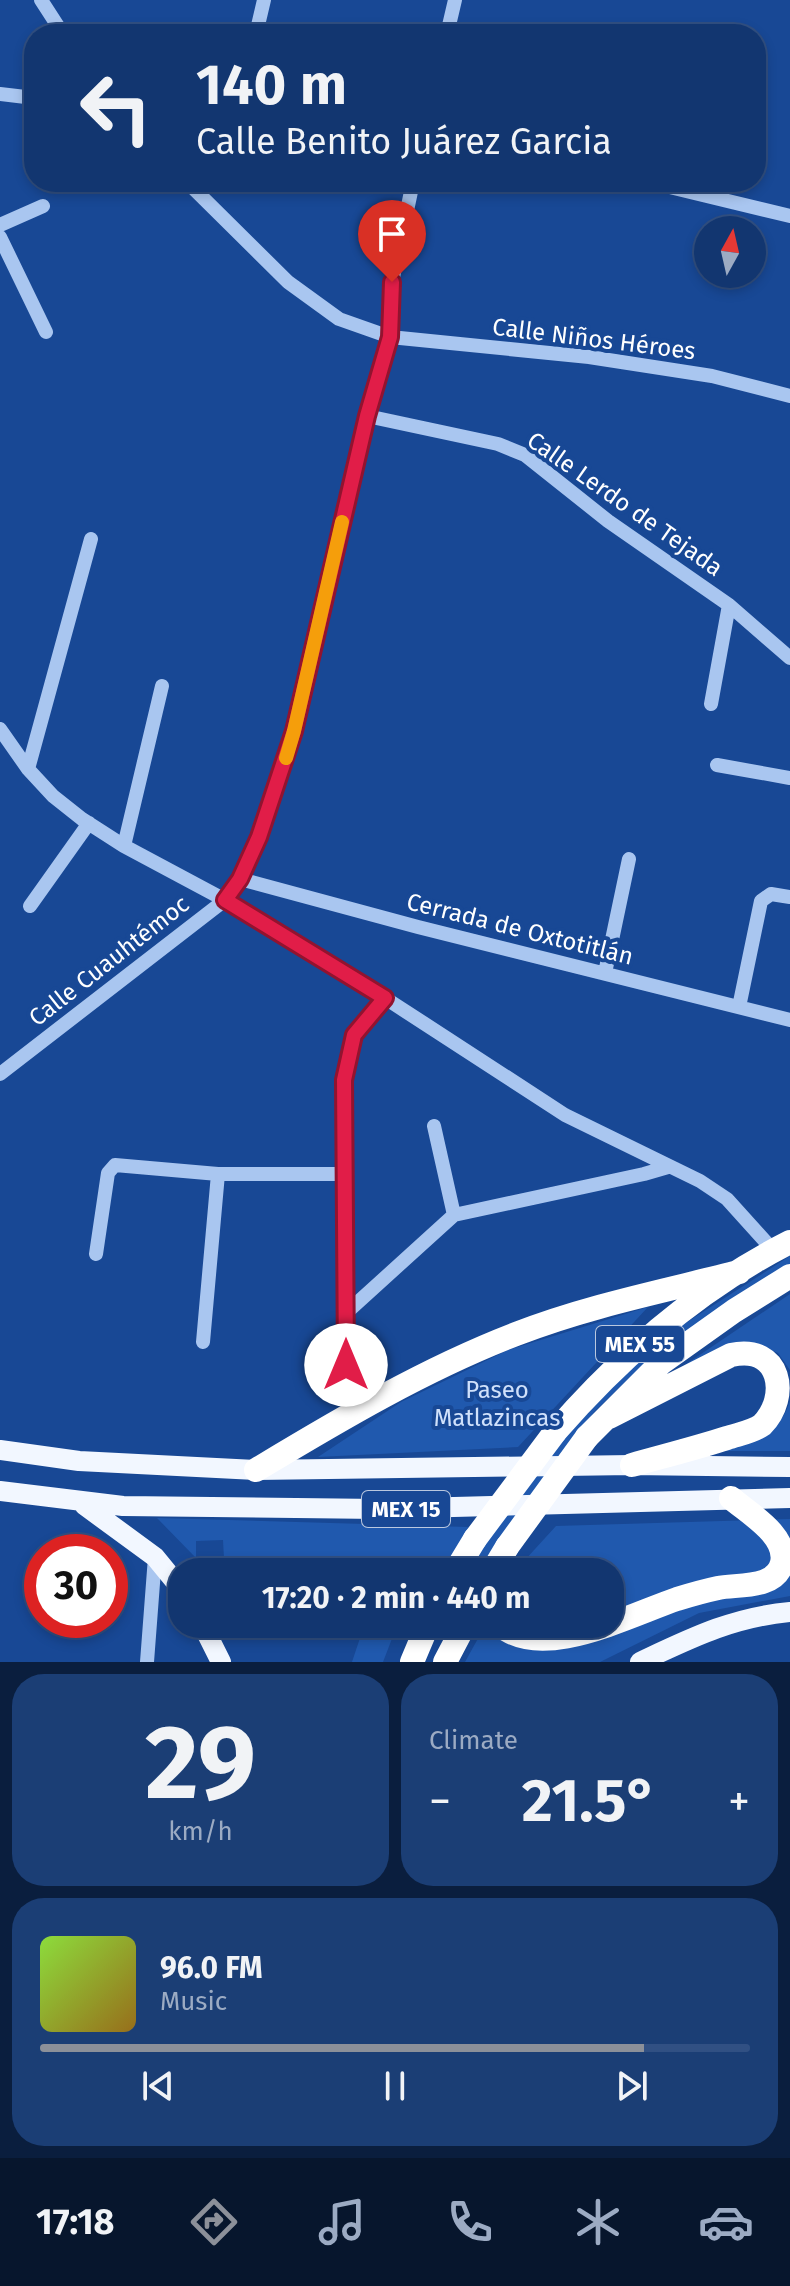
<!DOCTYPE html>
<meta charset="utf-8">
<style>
body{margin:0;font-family:"Fira Sans",sans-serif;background:#1b3e75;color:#f1f3f6;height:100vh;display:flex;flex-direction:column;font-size:30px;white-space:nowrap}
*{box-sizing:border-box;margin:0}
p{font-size:26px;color:#9cabc3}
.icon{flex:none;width:44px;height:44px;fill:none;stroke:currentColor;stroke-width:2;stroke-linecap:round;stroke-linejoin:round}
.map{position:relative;height:1662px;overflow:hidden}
.panel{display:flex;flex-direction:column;gap:12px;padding:12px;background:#0a1e3e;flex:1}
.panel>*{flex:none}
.top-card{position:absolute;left:24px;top:24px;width:742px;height:168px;border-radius:32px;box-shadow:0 4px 12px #0003,0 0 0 2px #315083;background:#123670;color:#f1f3f6;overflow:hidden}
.needle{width:52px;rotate:8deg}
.fabs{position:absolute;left:694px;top:216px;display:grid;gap:16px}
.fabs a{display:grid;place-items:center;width:72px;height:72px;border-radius:50%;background:#123670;box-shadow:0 4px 12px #0003,0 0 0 2px #315083;font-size:40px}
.speed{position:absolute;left:24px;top:1534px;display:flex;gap:16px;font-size:40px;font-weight:700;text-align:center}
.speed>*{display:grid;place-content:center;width:104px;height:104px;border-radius:50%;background:#123670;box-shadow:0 4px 12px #0003,0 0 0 2px #315083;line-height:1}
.speed .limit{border:12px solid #d22;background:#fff;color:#111}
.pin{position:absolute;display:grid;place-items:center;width:68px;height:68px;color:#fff;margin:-82px -34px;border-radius:50% 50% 50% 0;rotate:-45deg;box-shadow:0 0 8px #0007}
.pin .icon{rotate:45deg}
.me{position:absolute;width:88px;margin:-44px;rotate:0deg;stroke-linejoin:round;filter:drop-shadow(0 0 6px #0008)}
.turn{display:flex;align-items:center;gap:28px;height:168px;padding:0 40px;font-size:36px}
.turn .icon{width:104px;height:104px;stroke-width:2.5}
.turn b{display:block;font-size:56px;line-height:68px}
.big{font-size:60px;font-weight:700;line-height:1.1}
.panel .tile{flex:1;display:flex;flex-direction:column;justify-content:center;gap:12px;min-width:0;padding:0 28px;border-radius:32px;background:#1b3e75}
.panel .dial{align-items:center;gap:0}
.dial b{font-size:104px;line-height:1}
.song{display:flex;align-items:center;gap:24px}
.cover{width:96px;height:96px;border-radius:12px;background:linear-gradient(135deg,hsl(90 70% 55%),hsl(40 70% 35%))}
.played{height:8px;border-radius:4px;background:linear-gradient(90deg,#8c9099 85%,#315083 85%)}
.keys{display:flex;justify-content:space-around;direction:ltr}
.heat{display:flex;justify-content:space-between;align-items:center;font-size:44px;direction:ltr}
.panel .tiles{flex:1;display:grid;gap:12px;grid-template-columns:1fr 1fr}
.tile:last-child{grid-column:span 2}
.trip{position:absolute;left:168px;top:1558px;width:456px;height:80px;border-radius:32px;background:#123670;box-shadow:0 4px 12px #0003,0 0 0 2px #315083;font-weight:700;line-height:80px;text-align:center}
.menu{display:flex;height:128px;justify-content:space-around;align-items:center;background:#07162d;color:#9cabc3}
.menu .icon{width:56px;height:56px}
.menu .on{color:#8c9099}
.menu b{font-size:36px;color:#f1f3f6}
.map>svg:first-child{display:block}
.green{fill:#2059ae}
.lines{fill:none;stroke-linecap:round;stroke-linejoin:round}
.minor{stroke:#a9c6f0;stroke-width:14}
.major{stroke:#f2f7ff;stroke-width:20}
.highway{stroke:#fff;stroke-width:24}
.highway-bridge{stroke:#fff;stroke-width:24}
.route-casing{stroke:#92132f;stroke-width:20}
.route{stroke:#e11d48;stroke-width:14}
.slow{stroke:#f59e0b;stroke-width:14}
.labels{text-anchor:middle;stroke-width:8;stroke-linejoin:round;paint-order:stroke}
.shield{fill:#184895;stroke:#bac8df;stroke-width:2}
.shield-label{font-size:22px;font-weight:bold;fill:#fff}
.street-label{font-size:24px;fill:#fff;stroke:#184895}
.park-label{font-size:24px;fill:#d0e1fb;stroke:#184895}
</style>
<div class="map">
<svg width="790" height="1662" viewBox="0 0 790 1662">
<rect width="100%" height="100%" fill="#184895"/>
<!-- green -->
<path class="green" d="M 790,1256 L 790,1264 L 653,1355 L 594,1412 L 517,1513 L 484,1572 L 467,1572 L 478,1551 L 547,1456 L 656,1342 Z
M 790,1294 L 790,1370 L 778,1353 L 759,1345 L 664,1379 Z
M 648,1307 L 518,1447 L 318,1457 L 401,1402 L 508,1350 Z
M 790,1401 L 790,1451 L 719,1451 C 749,1442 780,1435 790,1401 Z
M 157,1518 L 468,1527 L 461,1548 L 439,1572 L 307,1572 L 301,1557 L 224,1558 L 223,1540 L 196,1541 L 196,1558 Z
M 790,1519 L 790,1596 L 699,1613 L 600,1662 L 465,1662 L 486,1624 L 610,1624 L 610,1572 L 514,1572 L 556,1526 Z
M 360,1624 L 408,1624 L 393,1636 L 383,1662 L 352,1662 L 363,1629 Z"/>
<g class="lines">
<!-- minor -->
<path class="minor" d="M 41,0 L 63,34
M 256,34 L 264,0
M 447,34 L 455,0
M 0,94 L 34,98
M 187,182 L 288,282 L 339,319 L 390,337 L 589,357 L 712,376 L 790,396
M 649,182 L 790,216
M 0,225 L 43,206
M 0,237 L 46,332
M 367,416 L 498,444 L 525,455 L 608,521 L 729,605 L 790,658
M 711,704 L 729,605
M 0,729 L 28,769 L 53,796 L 82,819 L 124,846 L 225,900 L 385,998 L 565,1115 L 700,1181 L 727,1199 L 773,1250
M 717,765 L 790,778
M 28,769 L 91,539
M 124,846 L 162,686
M 240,879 L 418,927 L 790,1020
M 30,906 L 89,823
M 605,973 L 629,859
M 739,1007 L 761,901 L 771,894 L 790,897
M 0,1074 L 225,900 L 240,879 L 259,837 L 294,731 L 367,416 L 390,337 L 392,282 L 413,182
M 434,1126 L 454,1215
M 96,1254 L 108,1173 L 115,1165 L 218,1174 L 347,1174
M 346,1313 L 454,1215 L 644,1174 L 668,1167
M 203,1342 L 218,1174
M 346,1365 L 344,1080 L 354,1035 L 385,998
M 147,1662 L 155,1557"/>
<!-- major -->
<path class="major" d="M 0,1450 L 79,1461 L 256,1470 L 632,1465 L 790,1467
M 0,1491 L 123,1506 L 379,1509 L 790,1498
M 84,1505 L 155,1557 L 182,1590
M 202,1624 L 221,1662
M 640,1662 C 691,1638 733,1617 790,1612"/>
<!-- highway -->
<path class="highway" d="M 609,1417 L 731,1355 C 781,1344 790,1397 762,1425 C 752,1432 739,1434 727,1438 C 696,1448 664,1456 632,1465
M 555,1432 C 621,1356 699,1288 790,1242
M 587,1437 L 661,1363 L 734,1311 L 790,1276
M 256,1470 C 339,1420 425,1369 516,1334 C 588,1306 664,1291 739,1272
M 455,1572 L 475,1539
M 492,1572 L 507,1547
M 499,1624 C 540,1662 625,1617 677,1599 C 690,1595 704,1591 718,1588 C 738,1584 776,1589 782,1563 C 788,1535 748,1513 731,1498
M 412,1662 L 428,1624
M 445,1662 L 465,1624"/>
<!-- highway-bridge -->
<path class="highway-bridge" d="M 475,1539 L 555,1432
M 507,1547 L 587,1437"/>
</g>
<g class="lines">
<!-- route casing -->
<g class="route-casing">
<path id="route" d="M 346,1365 L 344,1080 L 354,1035 L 385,998 L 225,900 L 240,879 L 259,837 L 294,731 L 367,416 L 390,337 L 392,282"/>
</g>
<!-- route -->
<use href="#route" class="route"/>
<!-- slow -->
<path class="slow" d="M 286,758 L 294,731 L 342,522"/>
</g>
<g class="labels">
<!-- shield labels -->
<g class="shield">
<rect x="596" y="1326" width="88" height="36" rx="6"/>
<rect x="362" y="1491" width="88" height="36" rx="6"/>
</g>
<g class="shield-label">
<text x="640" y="1352">MEX 55</text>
<text x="406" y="1517">MEX 15</text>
</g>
<!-- street labels -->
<g class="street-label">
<text transform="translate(594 339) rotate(7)" y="8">Calle Niños Héroes</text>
<text transform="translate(625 504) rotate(35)" y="8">Calle Lerdo de Tejada</text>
<text transform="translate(520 929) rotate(14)" y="8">Cerrada de Oxtotitlán</text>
<text transform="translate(109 961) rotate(-38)" y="8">Calle Cuauhtémoc</text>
</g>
<!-- park labels -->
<g class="park-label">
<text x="497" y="1398">Paseo<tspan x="497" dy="28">Matlazincas</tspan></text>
</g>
</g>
</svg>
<div class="fabs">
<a><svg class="needle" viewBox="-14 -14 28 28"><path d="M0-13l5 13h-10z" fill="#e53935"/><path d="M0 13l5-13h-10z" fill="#9cabc3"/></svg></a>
</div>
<div class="speed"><div class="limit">30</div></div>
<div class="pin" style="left:392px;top:282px;background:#d93025"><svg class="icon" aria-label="arrive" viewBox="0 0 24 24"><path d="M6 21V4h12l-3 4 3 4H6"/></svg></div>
<svg class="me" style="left:346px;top:1365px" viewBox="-20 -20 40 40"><circle r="19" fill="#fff"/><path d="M0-13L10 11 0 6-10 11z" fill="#e11d48"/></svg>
<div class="trip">17:20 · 2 min · 440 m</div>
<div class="top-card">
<div class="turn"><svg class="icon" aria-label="left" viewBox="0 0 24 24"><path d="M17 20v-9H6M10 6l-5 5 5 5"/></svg><div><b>140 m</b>Calle Benito Juárez Garcia</div></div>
</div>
</div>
<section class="panel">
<div class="tiles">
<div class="tile dial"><b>29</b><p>km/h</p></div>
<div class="tile"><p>Climate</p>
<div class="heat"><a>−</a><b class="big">21.5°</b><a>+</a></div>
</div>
<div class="tile">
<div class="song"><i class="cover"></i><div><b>96.0 FM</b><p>Music</p></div></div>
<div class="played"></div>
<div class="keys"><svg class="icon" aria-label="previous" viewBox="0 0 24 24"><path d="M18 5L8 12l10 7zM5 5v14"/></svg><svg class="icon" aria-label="pause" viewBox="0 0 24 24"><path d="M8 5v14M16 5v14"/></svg><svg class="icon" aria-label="next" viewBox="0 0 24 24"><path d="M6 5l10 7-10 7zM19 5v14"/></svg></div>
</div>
</div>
</section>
<nav class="menu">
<b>17:18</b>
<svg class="icon on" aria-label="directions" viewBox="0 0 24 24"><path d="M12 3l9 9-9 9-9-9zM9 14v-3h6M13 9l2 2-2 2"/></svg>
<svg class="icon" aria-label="music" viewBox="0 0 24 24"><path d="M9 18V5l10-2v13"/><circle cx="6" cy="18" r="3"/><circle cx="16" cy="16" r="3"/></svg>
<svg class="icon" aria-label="phone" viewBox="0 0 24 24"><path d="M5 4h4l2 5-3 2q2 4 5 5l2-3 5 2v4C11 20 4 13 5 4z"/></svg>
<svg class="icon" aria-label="climate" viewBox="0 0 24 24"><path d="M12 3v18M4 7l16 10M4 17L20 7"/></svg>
<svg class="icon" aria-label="car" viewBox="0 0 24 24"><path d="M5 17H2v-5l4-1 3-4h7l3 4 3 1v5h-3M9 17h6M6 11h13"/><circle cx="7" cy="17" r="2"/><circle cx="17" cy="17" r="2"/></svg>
</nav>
